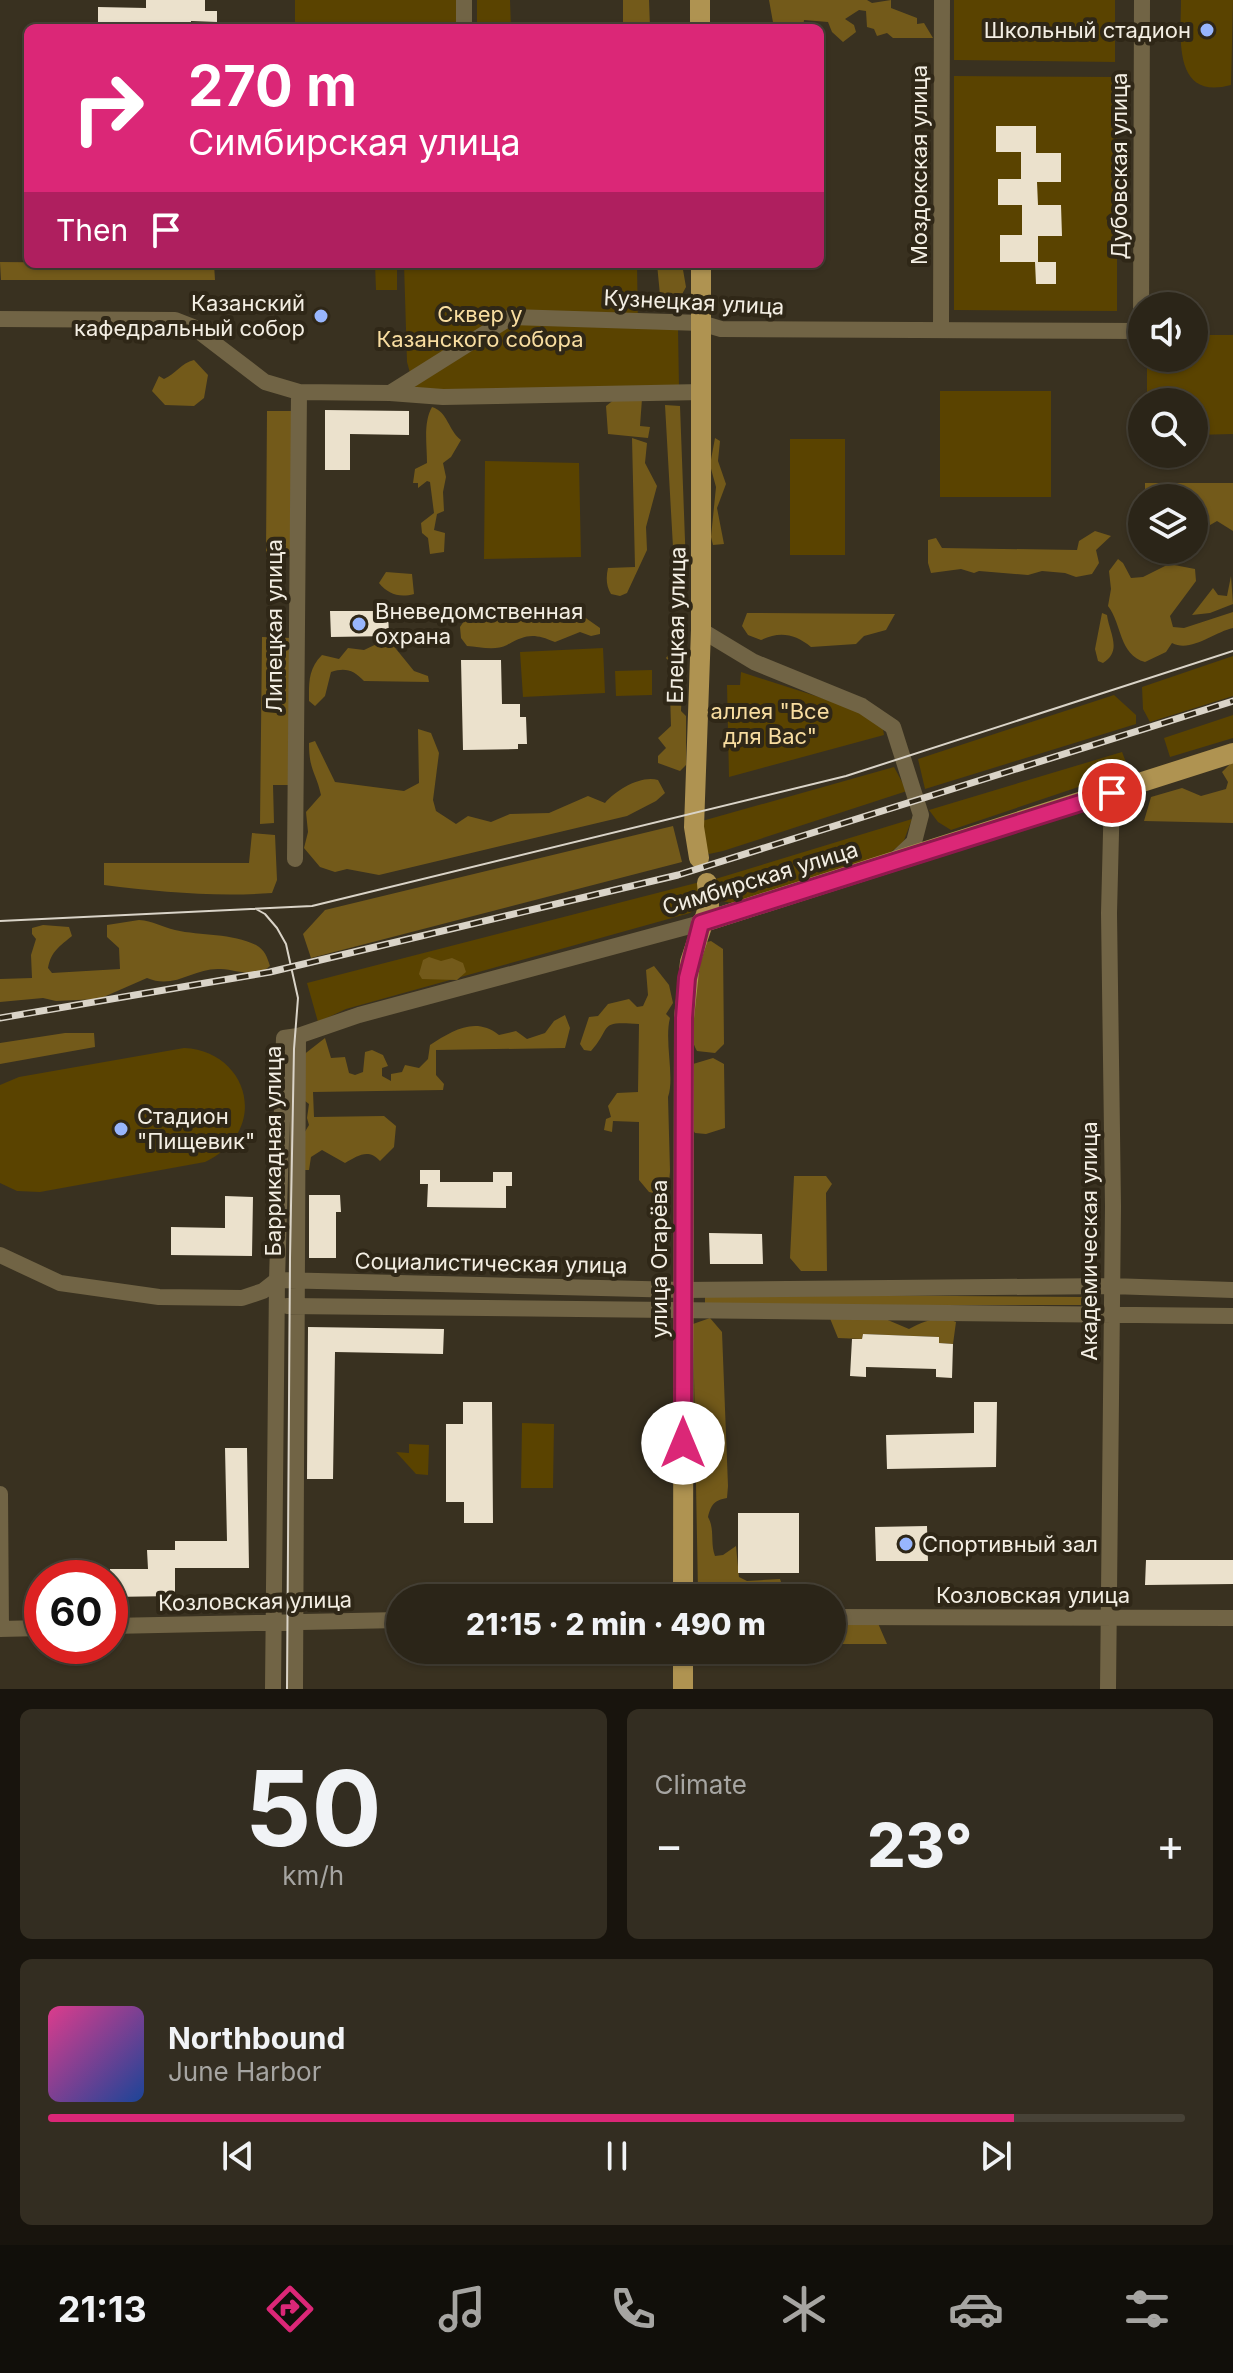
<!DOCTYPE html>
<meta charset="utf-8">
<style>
body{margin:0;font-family:Inter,sans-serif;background:#332d21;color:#f1f3f6;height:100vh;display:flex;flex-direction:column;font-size:30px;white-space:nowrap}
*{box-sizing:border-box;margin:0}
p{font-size:26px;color:#a6a5a2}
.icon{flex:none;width:44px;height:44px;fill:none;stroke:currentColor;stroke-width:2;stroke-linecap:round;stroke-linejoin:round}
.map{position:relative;height:1689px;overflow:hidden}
.panel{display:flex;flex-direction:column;gap:20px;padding:20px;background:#18140d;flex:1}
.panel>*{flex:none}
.hud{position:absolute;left:24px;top:24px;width:800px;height:244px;border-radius:12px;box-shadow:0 2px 6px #0004,0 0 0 2px #474237;background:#db2777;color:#fff;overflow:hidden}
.controls{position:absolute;left:1128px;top:292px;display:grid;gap:16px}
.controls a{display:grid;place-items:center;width:80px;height:80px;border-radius:50%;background:#2b2518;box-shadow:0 2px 6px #0004,0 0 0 2px #474237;font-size:40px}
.speed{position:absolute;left:24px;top:1560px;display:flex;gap:16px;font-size:40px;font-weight:700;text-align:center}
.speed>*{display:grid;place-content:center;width:104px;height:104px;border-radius:50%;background:#2b2518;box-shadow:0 2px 6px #0004,0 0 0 2px #474237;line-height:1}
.speed .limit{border:12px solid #d22;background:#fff;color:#111}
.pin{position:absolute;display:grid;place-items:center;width:68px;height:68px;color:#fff;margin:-34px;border:4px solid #fff;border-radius:50%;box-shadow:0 2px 8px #0007}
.me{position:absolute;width:88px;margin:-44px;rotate:0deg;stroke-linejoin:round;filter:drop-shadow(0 0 6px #0008)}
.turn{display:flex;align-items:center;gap:28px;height:168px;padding:0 32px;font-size:36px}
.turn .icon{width:104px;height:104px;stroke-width:2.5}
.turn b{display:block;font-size:56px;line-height:68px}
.then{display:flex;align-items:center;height:76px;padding:0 32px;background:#0003;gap:16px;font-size:30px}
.big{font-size:60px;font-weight:800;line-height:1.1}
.panel .widget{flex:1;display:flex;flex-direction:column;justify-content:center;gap:12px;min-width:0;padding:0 28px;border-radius:12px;background:#332d21}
.panel .dial{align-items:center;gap:0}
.dial b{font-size:104px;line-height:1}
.song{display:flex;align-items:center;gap:24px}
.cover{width:96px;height:96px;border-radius:12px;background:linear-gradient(135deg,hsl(330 70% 55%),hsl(220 70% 35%))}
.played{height:8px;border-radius:4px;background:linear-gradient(90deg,#db2777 85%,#474237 85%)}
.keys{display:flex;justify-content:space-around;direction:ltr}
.heat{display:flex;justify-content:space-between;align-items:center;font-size:44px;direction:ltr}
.panel .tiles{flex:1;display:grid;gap:20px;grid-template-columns:1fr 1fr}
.widget:last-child{grid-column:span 2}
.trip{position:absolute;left:386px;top:1584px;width:460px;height:80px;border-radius:40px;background:#2b2518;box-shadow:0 2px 6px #0004,0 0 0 2px #474237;font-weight:800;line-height:80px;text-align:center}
.dock{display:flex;height:128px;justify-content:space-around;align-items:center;background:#110f0a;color:#a6a5a2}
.dock .icon{width:56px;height:56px}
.dock .active{color:#db2777}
.dock b{font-size:36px;color:#f1f3f6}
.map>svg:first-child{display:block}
.green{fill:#5a4300}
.forest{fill:#735a1a}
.building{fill:#ebe1cc}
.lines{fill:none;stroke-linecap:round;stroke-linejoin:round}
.minor{stroke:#716445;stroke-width:16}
.major{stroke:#af9351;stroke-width:20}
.tram{stroke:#dad4c8;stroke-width:2}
.rail-casing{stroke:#dad4c8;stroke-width:7}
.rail{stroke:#2f2717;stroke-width:4;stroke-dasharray:12;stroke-linecap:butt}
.route-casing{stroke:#8e194d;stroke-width:20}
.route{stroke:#db2777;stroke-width:14}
.poi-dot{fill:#98b6fd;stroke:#2f2717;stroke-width:3}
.labels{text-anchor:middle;stroke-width:8;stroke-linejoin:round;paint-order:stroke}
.poi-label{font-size:22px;fill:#f3eee3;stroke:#2f2717;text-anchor:start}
.street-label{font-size:22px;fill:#f3eee3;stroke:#2f2717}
.park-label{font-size:22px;fill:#f8dda0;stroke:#2f2717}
</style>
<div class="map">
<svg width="1233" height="1689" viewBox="0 0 1233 1689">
<rect width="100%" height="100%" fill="#393120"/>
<!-- green -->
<path class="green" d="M 295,0 L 464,0 L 464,28 L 295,28 Z
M 477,0 L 510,0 L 511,28 L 477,28 Z
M 954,0 L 1115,0 L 1115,62 L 954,60 Z
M 1181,0 L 1233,0 L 1231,85 C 1172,101 1181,37 1181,0 Z
M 954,76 L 1117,77 L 1117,311 L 954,310 Z
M 375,264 L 397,264 L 397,290 L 376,290 Z
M 404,264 L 637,265 L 638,328 L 678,328 L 679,388 L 415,391 L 407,362 Z
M 1194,335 L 1233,335 L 1233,434 L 1194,435 L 1194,402 L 1147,402 L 1147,358 L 1194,358 Z
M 940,391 L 1051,391 L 1051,497 L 940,497 Z
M 790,439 L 845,439 L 845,555 L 790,555 Z
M 485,461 L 579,463 L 581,557 L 484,559 Z
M 603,648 L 605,693 L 523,697 L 520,652 Z
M 1233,656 L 1233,696 L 1150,722 L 1143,709 L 1142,687 Z
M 652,670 L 652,695 L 616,696 L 615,671 Z
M 741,672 L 850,707 L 882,723 L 884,735 L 729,777 L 727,685 L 740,685 Z
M 1114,695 L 1136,715 L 1136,724 L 925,789 L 918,759 Z
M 1233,715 L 1233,738 L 1170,757 L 1164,738 Z
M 1122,752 L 1129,770 L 951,830 L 938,822 L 929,810 Z
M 894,767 L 907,791 L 723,851 L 709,854 L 704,847 L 702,821 Z
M 912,819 L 903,843 L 888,854 L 739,904 L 721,901 L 712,880 Z
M 700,882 L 700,903 L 690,913 L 346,1009 L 318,1022 L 307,983 Z
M 184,1048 C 249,1051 271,1131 205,1162 L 40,1192 L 17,1191 L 0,1183 L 0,1085 L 19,1077 Z
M 522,1423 L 554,1424 L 553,1488 L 521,1488 Z
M 409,1444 L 429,1445 L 428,1475 L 416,1474 L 396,1452 L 409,1453 Z"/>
<!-- forest -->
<path class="forest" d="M 623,0 L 649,0 L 650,28 L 623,28 Z
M 769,0 L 867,0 L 872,3 L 891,0 L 891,8 L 917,18 L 917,24 L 924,23 L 933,38 L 893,38 L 887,33 L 877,36 L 874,29 L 867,27 L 866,11 L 859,10 L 845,19 L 854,25 L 856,32 L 843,42 L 832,32 L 828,22 L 804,20 L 803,28 L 774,28 Z
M 0,262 L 214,264 L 215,280 L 1,280 Z
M 657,264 L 682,264 L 686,287 L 681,296 L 660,295 Z
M 194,360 L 208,375 L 204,398 L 194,406 L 165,405 L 152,391 L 159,376 L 164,379 C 176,374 181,363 194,360 Z
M 615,399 L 642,399 L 640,426 L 650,427 L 648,438 L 608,434 L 606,406 Z
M 665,405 L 680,406 L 686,567 L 680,567 L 673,547 Z
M 432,407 C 448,412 448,430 461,440 L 451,457 L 443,463 L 446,477 L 443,492 L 444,511 L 437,514 L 434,530 L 445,533 L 444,552 L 430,554 L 428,538 L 422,533 L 421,523 L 434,513 L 430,482 L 427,481 L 418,488 L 418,483 L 413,483 L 415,469 L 427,463 C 427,444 423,423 432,407 Z
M 267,411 L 293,411 L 292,555 L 266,554 Z
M 632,438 L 647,443 L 645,463 L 657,486 L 646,527 L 647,550 L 627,593 L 620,596 L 611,594 C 606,586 606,577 608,568 L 635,567 Z
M 715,438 L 720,441 L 718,461 L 726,484 L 717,508 L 724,544 L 713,545 L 711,537 L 716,487 L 710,465 Z
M 1145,483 L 1233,483 L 1233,531 L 1217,521 L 1205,528 L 1194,543 L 1194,498 L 1145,498 Z
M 1095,531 L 1111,536 L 1096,550 L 1099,563 L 1092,574 L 1076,577 L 1065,573 L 1042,571 L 1028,575 L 979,571 L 974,573 L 961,569 L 931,573 L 928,563 L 928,540 L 936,538 L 942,548 L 1077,550 L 1079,541 Z
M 1118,559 L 1123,563 L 1131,578 L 1143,577 L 1169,564 L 1195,569 L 1196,581 L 1170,616 L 1173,627 L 1184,628 L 1233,612 L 1233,628 C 1214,632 1191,653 1172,643 L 1166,652 L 1145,662 C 1119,655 1122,624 1108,606 L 1111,589 L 1109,571 Z
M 386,572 L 412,574 L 414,594 C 399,598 388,594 379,583 Z
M 1231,576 L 1233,604 L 1210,613 L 1192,615 L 1213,588 L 1218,595 L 1227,596 Z
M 747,613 L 895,614 L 886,630 L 864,636 L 856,644 L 811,647 C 795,634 780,631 761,640 L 748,635 L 742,626 Z
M 1102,613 L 1107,615 C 1109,632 1123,651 1103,663 L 1098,661 L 1095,649 Z
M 580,614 L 600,628 L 600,634 L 591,636 L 580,632 L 555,642 C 534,633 526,634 507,645 C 496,651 479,647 467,646 L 461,638 L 460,627 L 468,615 Z
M 262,637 L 292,638 L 290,785 L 273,785 L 274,823 L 260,824 Z
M 381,642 L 392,644 L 414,671 L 428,676 L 429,682 L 364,681 C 354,670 345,667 331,672 L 325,696 L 315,706 L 309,701 C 309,683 308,669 322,655 L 339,659 L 348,648 L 364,650 Z
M 679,651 L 686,660 L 683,667 L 681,711 L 686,716 L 686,765 L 680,771 L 658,763 L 658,756 L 666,748 L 658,738 L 671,726 L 670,693 L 667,691 L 671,664 L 666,658 L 670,652 Z
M 418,729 L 431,733 L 439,753 L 433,800 L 436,811 L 456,824 L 468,816 L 491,822 L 510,814 L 549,813 L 588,796 L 605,803 C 616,790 641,775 658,780 L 665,793 L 656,801 L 627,816 L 379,875 L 347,869 L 335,872 L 320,867 L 304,848 L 308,832 L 306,812 L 321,795 C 316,772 309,771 309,743 L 315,741 L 335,782 L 404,791 L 419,783 Z
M 1233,761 L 1233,823 L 1144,821 L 1151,797 L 1182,788 L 1201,796 L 1226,789 L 1228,782 L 1222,772 Z
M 673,826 L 682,862 L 311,958 L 303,934 L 325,910 Z
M 252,833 L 275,835 L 277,880 L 272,893 C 215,897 160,892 104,885 L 104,863 L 249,863 Z
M 139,920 C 153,921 162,927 175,930 C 201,936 232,933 256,945 C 265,950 267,957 270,966 C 256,979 238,970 221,969 C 194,967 175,990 147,978 L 99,999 L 56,1001 L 43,998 L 0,1002 L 0,979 L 32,978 L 31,955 L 36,939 L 32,934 L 32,928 L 43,925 L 69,927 L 72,936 C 60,946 51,951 48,968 L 52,973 L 120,969 L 119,948 L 107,937 L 107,925 Z
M 711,941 L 723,949 L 724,1044 L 715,1053 L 697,1051 C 681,1023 698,974 703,943 Z
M 429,957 L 441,961 L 452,958 L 463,963 L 466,972 L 457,980 L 422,979 L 419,974 L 423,960 Z
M 654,966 L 669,985 L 673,1003 L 666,1014 L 670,1018 C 664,1041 675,1077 668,1097 L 670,1171 L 669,1183 L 658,1194 L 649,1192 L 639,1180 L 639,1122 L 613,1121 L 612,1132 L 604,1130 L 606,1119 L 611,1117 L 608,1106 L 617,1093 L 638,1092 L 639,1024 C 596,1021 613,1027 591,1051 L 584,1050 L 580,1044 L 589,1017 L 598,1016 L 608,1004 L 629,999 L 637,1007 L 643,1006 L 648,995 L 646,970 Z
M 565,1015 L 570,1028 L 565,1048 L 436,1050 L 436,1075 L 444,1084 L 443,1090 L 313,1092 L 314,1117 L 384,1116 L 396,1126 L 394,1147 L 380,1161 C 368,1148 358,1156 345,1163 L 322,1150 L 311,1157 L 309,1170 L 302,1170 L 300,1140 L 309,1125 L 307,1118 L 309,1104 L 301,1098 L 302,1056 L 325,1038 L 331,1058 L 345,1057 L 349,1073 L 355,1075 L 363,1072 L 365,1052 L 372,1050 L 383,1055 L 388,1066 L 382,1068 L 382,1076 L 391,1081 L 391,1074 L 402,1072 L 405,1065 L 419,1068 L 428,1059 L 430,1045 C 452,1031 475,1016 499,1035 L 516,1031 L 527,1039 L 545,1033 L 554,1021 Z
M 65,1033 L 94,1033 L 95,1047 L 0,1064 L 0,1043 Z
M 713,1058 L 724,1064 L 725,1128 L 706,1134 L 695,1133 L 691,1127 L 693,1064 Z
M 794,1176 L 826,1176 L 832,1184 L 826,1193 L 827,1271 L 801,1271 L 790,1258 Z
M 705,1294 L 1082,1297 L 1081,1305 L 705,1305 Z
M 829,1316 L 883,1318 L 909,1329 C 924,1321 940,1314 956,1322 L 953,1344 L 939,1343 L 939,1337 L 863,1334 L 862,1339 L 838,1338 Z
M 710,1318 L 722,1332 L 728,1486 L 727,1498 C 714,1500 711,1505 708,1517 C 715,1529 710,1543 715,1556 L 723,1555 L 736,1546 L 739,1577 L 747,1581 L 780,1579 L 785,1593 L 778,1598 L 715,1598 L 698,1591 L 693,1324 Z
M 832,1621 L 877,1621 L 887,1644 L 832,1644 Z"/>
<!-- building -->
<path class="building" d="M 146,0 L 205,0 L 205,11 L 217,11 L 217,22 L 191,21 L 191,25 L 166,25 L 166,28 L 98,28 L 98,7 L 146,8 Z
M 996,126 L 1036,126 L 1036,153 L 1061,153 L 1061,182 L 1037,182 L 1038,205 L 1061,205 L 1062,236 L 1038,236 L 1038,262 L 1000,262 L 1000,235 L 1022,235 L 1022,205 L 998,205 L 998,179 L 1021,179 L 1021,152 L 996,152 Z
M 1035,262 L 1056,262 L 1056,284 L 1036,284 Z
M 325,410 L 409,411 L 409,435 L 350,434 L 350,470 L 325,470 Z
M 330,611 L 388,611 L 389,636 L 331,637 Z
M 461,660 L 501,660 L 502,704 L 520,704 L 520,717 L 526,717 L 527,744 L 518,744 L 518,749 L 463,750 Z
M 420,1170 L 440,1170 L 440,1182 L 493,1182 L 493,1172 L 512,1172 L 512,1186 L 506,1186 L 506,1208 L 427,1207 L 428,1184 L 420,1184 Z
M 309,1195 L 340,1195 L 341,1212 L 336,1212 L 336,1258 L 309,1258 Z
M 225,1196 L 253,1197 L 252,1256 L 171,1255 L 171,1227 L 225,1228 Z
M 709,1233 L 762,1234 L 763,1264 L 710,1264 Z
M 308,1327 L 444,1329 L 443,1354 L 335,1352 L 333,1479 L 307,1479 Z
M 863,1334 L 939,1337 L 939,1343 L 953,1344 L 952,1378 L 936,1377 L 936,1369 L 866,1367 L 866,1377 L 850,1376 L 852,1339 L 862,1339 Z
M 463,1402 L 492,1402 L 493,1523 L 464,1523 L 464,1502 L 446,1502 L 446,1424 L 463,1424 Z
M 974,1402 L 997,1402 L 996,1467 L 887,1469 L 886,1435 L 974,1433 Z
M 225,1448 L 247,1448 L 249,1568 L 175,1568 L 175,1596 L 110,1597 L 110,1569 L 148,1569 L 147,1550 L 175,1550 L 175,1541 L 227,1541 Z
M 738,1513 L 799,1513 L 799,1573 L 738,1573 Z
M 927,1526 L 928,1561 L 876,1561 L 875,1527 Z
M 1146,1560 L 1233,1560 L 1233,1584 L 1145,1585 Z"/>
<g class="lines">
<!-- minor -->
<path class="minor" d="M 464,0 L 464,28
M 0,319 L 175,320 L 193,327 L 265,382 L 299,392 L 390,393 L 511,317 L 701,323 L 721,329 L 1141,331 L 1142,0
M 941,330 L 942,0
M 390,393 L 443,397 L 702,392
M 701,630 L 754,662 L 862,706 L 893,727 L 921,815 L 914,842 L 897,858
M 295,859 L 299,392
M 298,1036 L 359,1015 L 701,923
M 0,1255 L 60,1283 L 159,1297 L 242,1298 L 263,1291 L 277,1280 L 683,1290 L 1110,1286 L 1233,1290
M 287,1306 L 1233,1316
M 0,1494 L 1,1629
M 832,1617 L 1233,1618
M 110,1626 L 400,1620
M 0,1629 L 42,1628
M 273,1689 L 277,1280 L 284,1038 L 298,1036 L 295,1689
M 1108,1689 L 1113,1206 L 1109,913 L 1112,793"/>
<!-- major -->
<path class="major" d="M 700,0 L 700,28
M 699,858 L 694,827 L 701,630 L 701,264
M 701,923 L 1233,753
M 683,1598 L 684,1018 L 690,962 L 709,905 L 707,883
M 683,1689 L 683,1650"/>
<!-- tram -->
<path class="tram" d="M 256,909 L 265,914 L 277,928 L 286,944 L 298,998 L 294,1049 L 290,1258 L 287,1689
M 0,921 L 312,906 L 846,776 L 1233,651"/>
<!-- rail casing -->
<g class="rail-casing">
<path id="rail" d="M 0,1018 L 270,972 L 678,875 L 1233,701"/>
</g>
<!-- rail -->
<use href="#rail" class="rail"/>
</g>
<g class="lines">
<!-- route casing -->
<g class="route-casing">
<path id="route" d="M 683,1443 L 684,1018 L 687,978 L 701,923 L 1112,793"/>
</g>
<!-- route -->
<use href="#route" class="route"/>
</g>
<!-- markers -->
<g class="poi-dot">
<circle cx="1207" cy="30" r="8"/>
<circle cx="321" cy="316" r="8"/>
<circle cx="359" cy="624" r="8"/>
<circle cx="121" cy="1129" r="8"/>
<circle cx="906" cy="1544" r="8"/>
</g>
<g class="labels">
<!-- poi labels -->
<g class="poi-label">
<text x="1191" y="38" text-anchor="end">Школьный стадион</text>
<text x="305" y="311" text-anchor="end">Казанский<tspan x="305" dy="25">кафедральный собор</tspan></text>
<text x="375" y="619">Вневедомственная<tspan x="375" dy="25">охрана</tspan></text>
<text x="137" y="1124">Стадион<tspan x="137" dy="25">"Пищевик"</tspan></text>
<text x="922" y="1552">Спортивный зал</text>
</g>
<!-- street labels -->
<g class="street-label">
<text transform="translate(919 165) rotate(-90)" y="8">Моздокская улица</text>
<text transform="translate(1119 166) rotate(-90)" y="8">Дубовская улица</text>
<text transform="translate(694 302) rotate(3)" y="8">Кузнецкая улица</text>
<text transform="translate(676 625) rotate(-89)" y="8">Елецкая улица</text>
<text transform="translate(274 626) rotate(-90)" y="8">Липецкая улица</text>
<text transform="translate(760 878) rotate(-17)" y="8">Симбирская улица</text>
<text transform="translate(273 1151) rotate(-90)" y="8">Баррикадная улица</text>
<text transform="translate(1089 1241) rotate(-90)" y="8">Академическая улица</text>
<text transform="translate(659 1259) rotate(-90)" y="8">улица Огарёва</text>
<text transform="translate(491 1263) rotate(1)" y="8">Социалистическая улица</text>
<text x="1033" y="1603">Козловская улица</text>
<text transform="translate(255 1601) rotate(-1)" y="8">Козловская улица</text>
</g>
<!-- park labels -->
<g class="park-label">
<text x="480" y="322">Сквер у<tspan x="480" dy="25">Казанского собора</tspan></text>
<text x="770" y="719">аллея "Все<tspan x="770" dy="25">для Вас"</tspan></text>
</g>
</g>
</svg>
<div class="controls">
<a><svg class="icon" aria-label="sound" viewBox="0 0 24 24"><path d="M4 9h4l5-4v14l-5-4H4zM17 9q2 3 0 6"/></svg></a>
<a><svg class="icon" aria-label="search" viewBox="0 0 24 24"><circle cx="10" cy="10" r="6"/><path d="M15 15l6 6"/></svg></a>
<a><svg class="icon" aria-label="layers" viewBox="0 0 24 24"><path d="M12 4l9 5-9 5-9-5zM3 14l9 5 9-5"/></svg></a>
</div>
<div class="speed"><div class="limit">60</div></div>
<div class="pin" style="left:1112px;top:793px;background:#d93025"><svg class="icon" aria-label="arrive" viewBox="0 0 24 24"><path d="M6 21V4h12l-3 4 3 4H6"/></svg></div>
<svg class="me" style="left:683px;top:1443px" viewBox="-20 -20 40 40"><circle r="19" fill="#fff"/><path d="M0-13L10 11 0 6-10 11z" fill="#db2777"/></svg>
<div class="trip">21:15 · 2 min · 490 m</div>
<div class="hud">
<div class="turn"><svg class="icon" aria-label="right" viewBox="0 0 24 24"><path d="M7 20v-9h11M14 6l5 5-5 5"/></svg><div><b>270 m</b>Симбирская улица</div></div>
<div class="then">Then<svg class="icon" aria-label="arrive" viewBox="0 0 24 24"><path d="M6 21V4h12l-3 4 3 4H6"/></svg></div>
</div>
</div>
<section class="panel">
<div class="tiles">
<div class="widget dial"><b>50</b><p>km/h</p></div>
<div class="widget"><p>Climate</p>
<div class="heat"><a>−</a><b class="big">23°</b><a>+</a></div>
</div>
<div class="widget">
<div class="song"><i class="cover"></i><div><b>Northbound</b><p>June Harbor</p></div></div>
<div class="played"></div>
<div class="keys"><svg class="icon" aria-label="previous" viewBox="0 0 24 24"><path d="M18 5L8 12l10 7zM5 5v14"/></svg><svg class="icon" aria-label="pause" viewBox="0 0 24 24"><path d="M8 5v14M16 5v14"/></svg><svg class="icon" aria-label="next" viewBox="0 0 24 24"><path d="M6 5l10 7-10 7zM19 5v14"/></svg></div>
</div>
</div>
</section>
<nav class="dock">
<b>21:13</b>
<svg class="icon active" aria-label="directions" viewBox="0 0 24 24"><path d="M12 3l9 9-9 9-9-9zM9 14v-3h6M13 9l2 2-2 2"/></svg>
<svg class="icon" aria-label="music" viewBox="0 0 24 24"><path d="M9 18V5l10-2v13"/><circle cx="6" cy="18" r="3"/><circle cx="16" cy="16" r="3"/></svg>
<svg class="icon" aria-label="phone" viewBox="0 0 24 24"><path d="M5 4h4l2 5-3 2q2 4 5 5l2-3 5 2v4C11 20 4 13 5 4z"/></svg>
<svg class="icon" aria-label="climate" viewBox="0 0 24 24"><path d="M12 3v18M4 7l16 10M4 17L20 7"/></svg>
<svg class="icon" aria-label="car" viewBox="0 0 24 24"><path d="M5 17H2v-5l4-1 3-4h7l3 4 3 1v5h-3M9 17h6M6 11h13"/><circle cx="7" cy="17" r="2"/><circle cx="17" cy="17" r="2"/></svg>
<svg class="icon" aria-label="filters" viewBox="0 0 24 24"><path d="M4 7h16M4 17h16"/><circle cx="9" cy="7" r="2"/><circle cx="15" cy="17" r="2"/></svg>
</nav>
